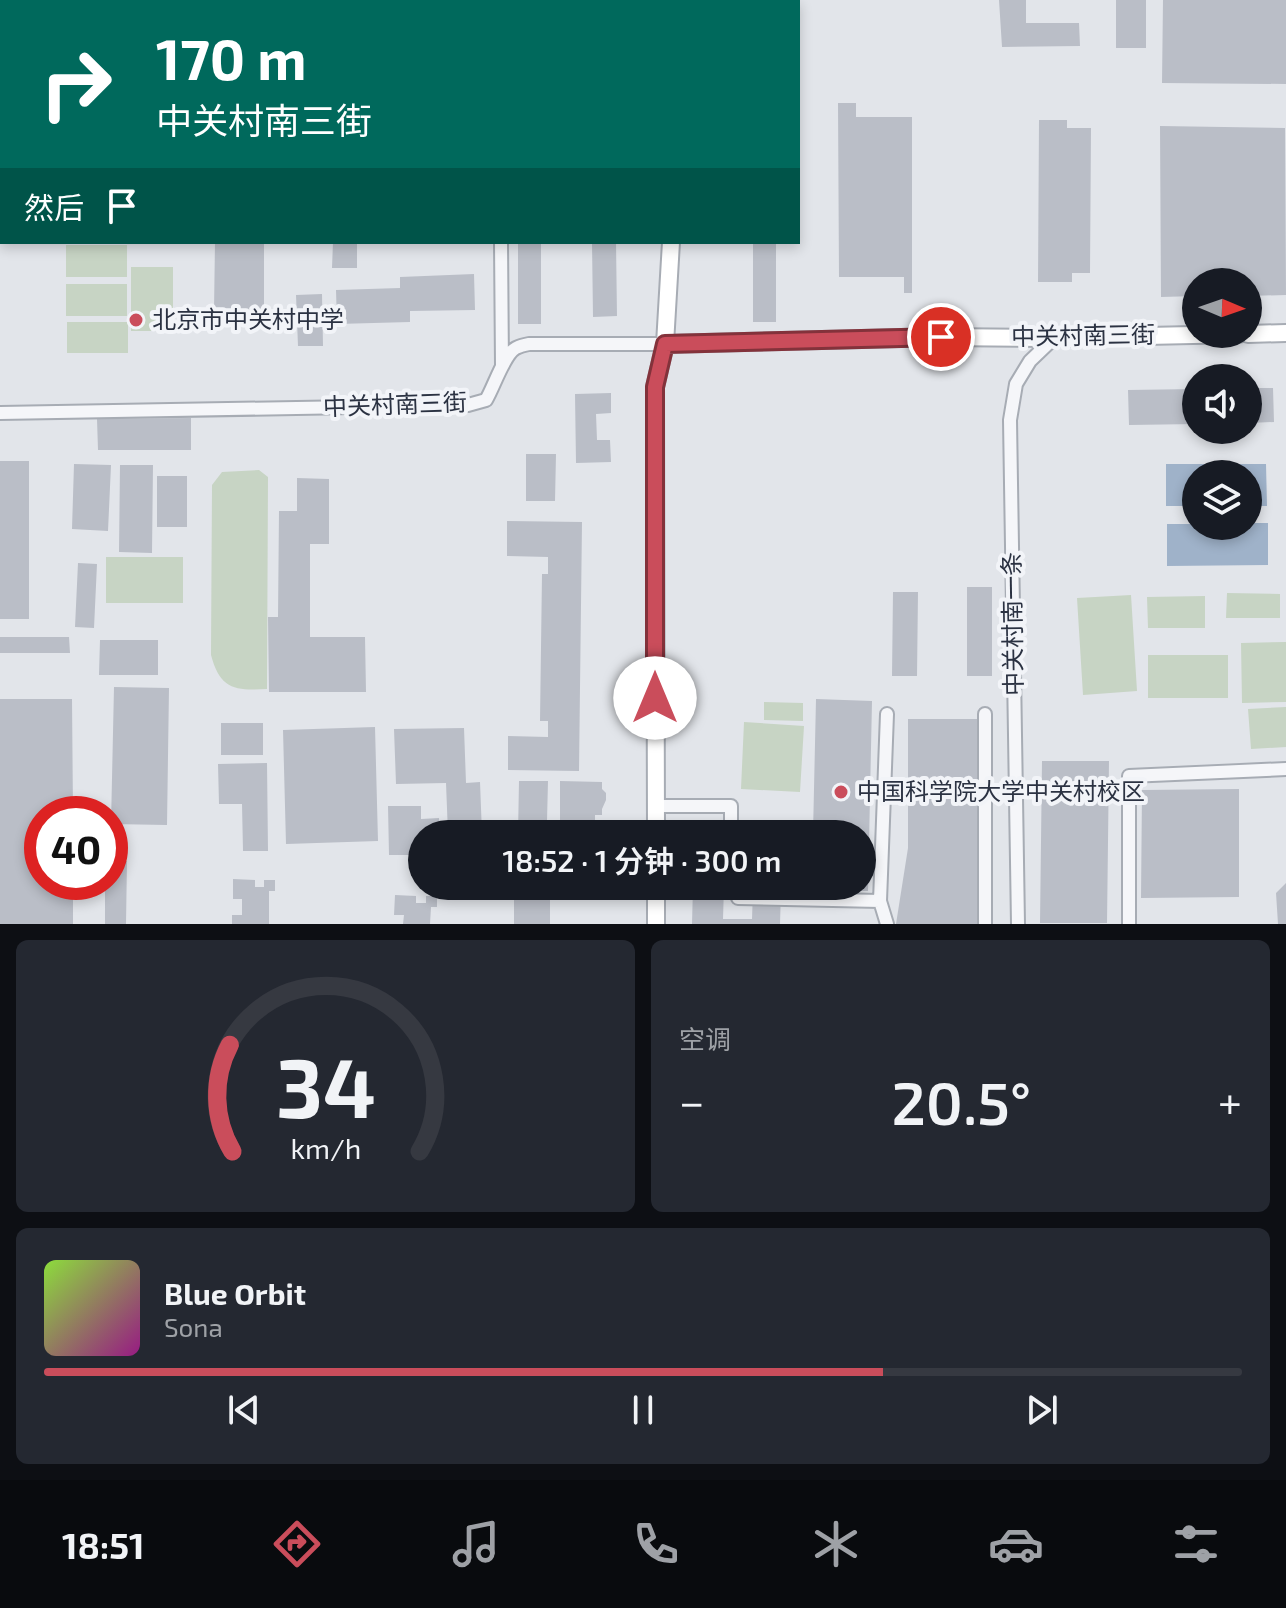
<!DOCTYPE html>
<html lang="zh">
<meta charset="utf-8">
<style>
body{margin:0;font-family:"Exo 2","Noto Sans SC",sans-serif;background:#242831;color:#f1f3f6;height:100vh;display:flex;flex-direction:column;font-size:30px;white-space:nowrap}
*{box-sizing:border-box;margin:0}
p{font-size:26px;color:#9ea1a6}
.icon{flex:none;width:44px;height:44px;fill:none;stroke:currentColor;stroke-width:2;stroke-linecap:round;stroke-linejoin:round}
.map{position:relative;height:924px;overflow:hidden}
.sheet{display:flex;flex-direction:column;gap:16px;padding:16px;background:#0d0f14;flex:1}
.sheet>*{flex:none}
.guide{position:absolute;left:0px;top:0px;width:800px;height:244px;box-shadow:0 4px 12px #0003;background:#00695c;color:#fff;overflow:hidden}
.needle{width:52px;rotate:92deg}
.fabs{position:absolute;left:1182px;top:268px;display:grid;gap:16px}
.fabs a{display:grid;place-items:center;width:80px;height:80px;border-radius:50%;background:#171b24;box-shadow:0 4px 12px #0003;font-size:40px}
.speed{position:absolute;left:24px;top:796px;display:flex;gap:16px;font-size:40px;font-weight:700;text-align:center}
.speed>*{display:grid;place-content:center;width:104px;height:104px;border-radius:50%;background:#171b24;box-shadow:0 4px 12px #0003;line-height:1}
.speed .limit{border:12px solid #d22;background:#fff;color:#111}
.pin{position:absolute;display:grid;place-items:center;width:68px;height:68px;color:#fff;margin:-34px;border:4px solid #fff;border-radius:50%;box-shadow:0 2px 8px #0007}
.me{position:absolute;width:88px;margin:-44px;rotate:0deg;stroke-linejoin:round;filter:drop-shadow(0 0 6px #0008)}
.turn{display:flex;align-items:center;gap:28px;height:168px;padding:0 24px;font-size:36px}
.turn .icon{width:104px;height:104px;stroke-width:2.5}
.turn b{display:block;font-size:56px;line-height:68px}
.then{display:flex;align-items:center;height:76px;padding:0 24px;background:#0003;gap:16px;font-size:30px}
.big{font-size:60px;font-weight:600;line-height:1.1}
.sheet .card{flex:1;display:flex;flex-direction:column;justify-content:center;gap:12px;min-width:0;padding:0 28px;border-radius:12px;background:#242831}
.sheet .dial{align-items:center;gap:0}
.dial svg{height:208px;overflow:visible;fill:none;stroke:#363941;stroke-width:7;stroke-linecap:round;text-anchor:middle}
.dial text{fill:#f1f3f6;stroke:none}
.song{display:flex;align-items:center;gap:24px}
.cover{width:96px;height:96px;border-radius:12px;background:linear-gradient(135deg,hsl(90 70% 55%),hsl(310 70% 35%))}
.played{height:8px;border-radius:4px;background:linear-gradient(90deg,#ca4d5b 70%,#363941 70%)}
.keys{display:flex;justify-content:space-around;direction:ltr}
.heat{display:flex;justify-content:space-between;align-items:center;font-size:44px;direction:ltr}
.sheet .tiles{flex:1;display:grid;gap:16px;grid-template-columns:1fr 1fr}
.card:last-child{grid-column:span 2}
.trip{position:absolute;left:408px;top:820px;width:468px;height:80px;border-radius:40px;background:#171b24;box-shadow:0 4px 12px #0003;font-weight:600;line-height:80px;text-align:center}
.tab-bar{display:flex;height:128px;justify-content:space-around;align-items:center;background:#090b0e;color:#9ea1a6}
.tab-bar .icon{width:56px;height:56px}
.tab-bar .current{color:#ca4d5b}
.tab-bar b{font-size:36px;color:#f1f3f6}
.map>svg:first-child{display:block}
.green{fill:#c7d4c4}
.water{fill:#9fb2c9}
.building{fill:#babec7}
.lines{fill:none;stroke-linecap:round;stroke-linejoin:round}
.street-casing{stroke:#a7acb4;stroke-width:16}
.secondary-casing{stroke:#a7acb4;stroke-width:20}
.street{stroke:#f5f6f9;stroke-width:12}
.secondary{stroke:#fff;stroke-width:16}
.route-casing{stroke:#83323b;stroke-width:20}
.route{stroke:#ca4d5b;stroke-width:14}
.poi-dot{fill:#ca4d5b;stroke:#f2f4f8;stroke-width:3}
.labels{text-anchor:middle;stroke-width:8;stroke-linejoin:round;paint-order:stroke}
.poi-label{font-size:24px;fill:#2b3242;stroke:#f2f4f8;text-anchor:start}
.street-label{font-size:24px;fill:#2b3242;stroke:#f2f4f8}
</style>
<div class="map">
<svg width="1286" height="924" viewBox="0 0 1286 924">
<rect width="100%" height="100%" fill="#e2e5ea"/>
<!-- green -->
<path class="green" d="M 66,245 L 127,245 L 127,277 L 66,277 Z
M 131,267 L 173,267 L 173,331 L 131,331 Z
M 66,284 L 127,284 L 127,316 L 66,316 Z
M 67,322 L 128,322 L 128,353 L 67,353 Z
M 259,470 L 268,477 L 267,689 C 235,691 220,689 211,655 L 212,485 L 222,472 Z
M 106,557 L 183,557 L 183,603 L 106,603 Z
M 1227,593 L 1280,594 L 1280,618 L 1226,618 Z
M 1131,595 L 1137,691 L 1083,695 L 1077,598 Z
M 1205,596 L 1205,628 L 1148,628 L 1147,597 Z
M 1286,642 L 1286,702 L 1242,703 L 1241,643 Z
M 1148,655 L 1228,655 L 1228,698 L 1148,698 Z
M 764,702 L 803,703 L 803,721 L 764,720 Z
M 1286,707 L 1286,747 L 1251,749 L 1248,709 Z
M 744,722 L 804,726 L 800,792 L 741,789 Z"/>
<!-- water -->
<path class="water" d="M 1166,464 L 1266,464 L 1267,506 L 1248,506 L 1248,474 L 1196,474 L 1196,506 L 1166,506 Z
M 1248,523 L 1268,523 L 1268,565 L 1167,566 L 1167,524 L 1196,524 L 1196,526 L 1248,526 Z"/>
<!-- building -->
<path class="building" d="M 999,0 L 1026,0 L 1026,23 L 1079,23 L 1080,46 L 1002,47 Z
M 1116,0 L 1146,0 L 1146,48 L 1116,48 Z
M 1163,0 L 1286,0 L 1286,84 L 1162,83 Z
M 838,103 L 856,103 L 856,117 L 912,117 L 912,293 L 904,293 L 904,277 L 839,277 Z
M 1039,120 L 1067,120 L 1067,128 L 1091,128 L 1090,273 L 1072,273 L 1072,282 L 1038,282 Z
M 1160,126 L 1285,128 L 1286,295 L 1248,296 L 1248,282 L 1196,282 L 1196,296 L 1161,297 Z
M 215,242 L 264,242 L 264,311 L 214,311 Z
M 333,242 L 357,242 L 357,268 L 332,268 Z
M 518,242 L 541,242 L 541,324 L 518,324 Z
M 592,242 L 616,242 L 617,316 L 593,317 Z
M 753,242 L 776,242 L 776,322 L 753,322 Z
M 474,274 L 475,310 L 410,311 L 410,322 L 337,324 L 336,290 L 400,288 L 400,277 Z
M 322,294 L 323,346 L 298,346 L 296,295 Z
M 1248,388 L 1273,388 L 1274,422 L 1248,423 Z
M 1196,389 L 1196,424 L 1129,425 L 1128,390 Z
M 611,393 L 611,413 L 596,414 L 597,440 L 610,440 L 611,462 L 576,463 L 575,394 Z
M 191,418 L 191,450 L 98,450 L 97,419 Z
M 526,454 L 556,454 L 555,501 L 526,501 Z
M 0,461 L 29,461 L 29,619 L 0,619 Z
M 74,464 L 111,465 L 108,531 L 72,529 Z
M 120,465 L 153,465 L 152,553 L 119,552 Z
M 157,476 L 187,476 L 187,527 L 157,527 Z
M 297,478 L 329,479 L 329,544 L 310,544 L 310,637 L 365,637 L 366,692 L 269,692 L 268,617 L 278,617 L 279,511 L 297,511 Z
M 507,521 L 582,522 L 579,771 L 508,770 L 508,736 L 548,737 L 548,721 L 540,721 L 542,574 L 548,574 L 548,557 L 507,556 Z
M 78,563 L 97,564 L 94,628 L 75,627 Z
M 967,587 L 992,587 L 992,676 L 967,676 Z
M 893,592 L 918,592 L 917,676 L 892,676 Z
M 0,637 L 69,637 L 70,653 L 0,653 Z
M 100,640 L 158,640 L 158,675 L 99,675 Z
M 114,687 L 169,688 L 167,825 L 111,824 Z
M 0,699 L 72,699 L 73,814 L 42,814 L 42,882 L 73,882 L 73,924 L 0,924 Z
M 816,699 L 872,701 L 868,891 L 827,891 L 827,886 L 862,886 L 862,834 L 813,834 Z
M 908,719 L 981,719 L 979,924 L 896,924 L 908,848 Z
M 221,723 L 263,723 L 263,755 L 221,755 Z
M 375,727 L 378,841 L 286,844 L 283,730 Z
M 464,728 L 466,783 L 480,782 L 482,834 L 448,834 L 446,783 L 396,784 L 394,729 Z
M 1042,761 L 1109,761 L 1107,923 L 1040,923 Z
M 267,763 L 268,851 L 243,851 L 242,804 L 219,804 L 218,764 Z
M 519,781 L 548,781 L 547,821 L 560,821 L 560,781 L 602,782 L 602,789 L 606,793 L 606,800 L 602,809 L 602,815 L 595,815 L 595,833 L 518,834 Z
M 1239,789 L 1239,897 L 1141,898 L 1142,790 Z
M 388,806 L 421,806 L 421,819 L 439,818 L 440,834 L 422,834 L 422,855 L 389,855 Z
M 110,861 L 127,861 L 126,924 L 105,924 L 105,882 L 110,882 Z
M 233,879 L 255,880 L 255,887 L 264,887 L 264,880 L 275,880 L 275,891 L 269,891 L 269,924 L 232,924 L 232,915 L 242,915 L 242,899 L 233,899 Z
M 1286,883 L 1286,924 L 1278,924 L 1276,893 Z
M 693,886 L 724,886 L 723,919 L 752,919 L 753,890 L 781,890 L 780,924 L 692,924 Z
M 550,891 L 550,924 L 514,924 L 514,892 Z
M 395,895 L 416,896 L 416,903 L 426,903 L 426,896 L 437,896 L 437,907 L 431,907 L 430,924 L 403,924 L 404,915 L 394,915 Z"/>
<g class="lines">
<!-- street casing -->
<g class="street-casing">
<path id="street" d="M 524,2 L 524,0
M 501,242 L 502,366
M 0,413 L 468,405 L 486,400 C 494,387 504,354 516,348 C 520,346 524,345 529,344 L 665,344
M 655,806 L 731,806 L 731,834
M 738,886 L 738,898 L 880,901
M 887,924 L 880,901 L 887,714
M 985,924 L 985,714
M 1018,924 L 1010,420 L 1016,384 L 1030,361 L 1054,338
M 1129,924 L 1129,776 L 1286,769"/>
</g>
<!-- secondary casing -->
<g class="secondary-casing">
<path id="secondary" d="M 683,2 L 683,0
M 1248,334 L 1286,333
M 665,344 L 941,337 L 1054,338 L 1239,334
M 656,834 L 655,387 L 665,344 L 671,242
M 656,886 L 656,924"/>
</g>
<!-- street -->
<use href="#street" class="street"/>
<!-- secondary -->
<use href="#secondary" class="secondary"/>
</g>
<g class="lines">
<!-- route casing -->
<g class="route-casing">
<path id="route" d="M 655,698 L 655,387 L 665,344 L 941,337"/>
</g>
<!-- route -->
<use href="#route" class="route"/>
</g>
<!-- markers -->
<g class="poi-dot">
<circle cx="136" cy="320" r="8"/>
<circle cx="841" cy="792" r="8"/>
</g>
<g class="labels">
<!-- poi labels -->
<g class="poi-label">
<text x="152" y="328">北京市中关村中学</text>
<text x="857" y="800">中国科学院大学中关村校区</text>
</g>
<!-- street labels -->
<g class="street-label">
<text transform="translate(1083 336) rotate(-1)" y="8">中关村南三街</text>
<text transform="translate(395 405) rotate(-2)" y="8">中关村南三街</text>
<text transform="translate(1013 624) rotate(-91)" y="8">中关村南一条</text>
</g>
</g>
</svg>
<div class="fabs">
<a><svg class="needle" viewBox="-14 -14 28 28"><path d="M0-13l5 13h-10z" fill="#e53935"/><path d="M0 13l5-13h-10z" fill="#9ea1a6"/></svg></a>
<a><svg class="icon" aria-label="sound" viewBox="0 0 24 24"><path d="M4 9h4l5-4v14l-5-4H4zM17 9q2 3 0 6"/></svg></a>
<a><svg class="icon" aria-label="layers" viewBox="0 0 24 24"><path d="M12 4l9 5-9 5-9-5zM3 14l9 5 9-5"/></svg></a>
</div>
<div class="speed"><div class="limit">40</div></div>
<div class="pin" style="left:941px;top:337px;background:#d93025"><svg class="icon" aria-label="arrive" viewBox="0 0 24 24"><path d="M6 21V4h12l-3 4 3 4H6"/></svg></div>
<svg class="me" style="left:655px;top:698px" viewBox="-20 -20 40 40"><circle r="19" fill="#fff"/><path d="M0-13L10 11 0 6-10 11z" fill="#ca4d5b"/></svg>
<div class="trip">18:52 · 1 分钟 · 300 m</div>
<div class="guide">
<div class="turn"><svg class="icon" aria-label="right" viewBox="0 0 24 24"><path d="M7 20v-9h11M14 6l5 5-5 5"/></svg><div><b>170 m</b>中关村南三街</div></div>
<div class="then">然后<svg class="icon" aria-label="arrive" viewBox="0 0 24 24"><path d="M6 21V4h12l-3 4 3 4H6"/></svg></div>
</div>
</div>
<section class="sheet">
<div class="tiles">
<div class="card dial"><svg viewBox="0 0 100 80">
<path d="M14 69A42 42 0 1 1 86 69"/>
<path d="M14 69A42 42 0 0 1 13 28" stroke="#ca4d5b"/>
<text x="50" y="56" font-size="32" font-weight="700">34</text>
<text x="50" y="72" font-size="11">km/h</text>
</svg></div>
<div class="card"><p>空调</p>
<div class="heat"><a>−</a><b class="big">20.5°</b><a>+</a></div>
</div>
<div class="card">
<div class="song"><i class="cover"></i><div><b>Blue Orbit</b><p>Sona</p></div></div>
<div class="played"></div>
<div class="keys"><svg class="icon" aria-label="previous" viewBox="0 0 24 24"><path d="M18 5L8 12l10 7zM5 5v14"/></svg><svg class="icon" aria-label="pause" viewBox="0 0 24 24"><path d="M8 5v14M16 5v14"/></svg><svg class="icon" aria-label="next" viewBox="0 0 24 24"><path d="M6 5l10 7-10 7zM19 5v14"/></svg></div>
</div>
</div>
</section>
<nav class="tab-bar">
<b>18:51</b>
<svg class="icon current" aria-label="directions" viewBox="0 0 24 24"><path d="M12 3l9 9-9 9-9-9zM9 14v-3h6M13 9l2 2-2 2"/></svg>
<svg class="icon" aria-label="music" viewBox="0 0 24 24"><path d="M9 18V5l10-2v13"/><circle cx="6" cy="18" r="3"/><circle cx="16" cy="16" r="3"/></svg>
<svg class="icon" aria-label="phone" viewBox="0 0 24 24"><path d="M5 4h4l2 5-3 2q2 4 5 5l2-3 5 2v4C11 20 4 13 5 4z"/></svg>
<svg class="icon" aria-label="climate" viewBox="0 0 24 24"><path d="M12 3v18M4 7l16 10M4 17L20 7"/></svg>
<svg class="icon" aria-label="car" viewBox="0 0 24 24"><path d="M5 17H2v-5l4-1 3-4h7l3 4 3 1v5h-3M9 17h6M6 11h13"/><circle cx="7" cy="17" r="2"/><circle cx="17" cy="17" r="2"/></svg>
<svg class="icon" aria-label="filters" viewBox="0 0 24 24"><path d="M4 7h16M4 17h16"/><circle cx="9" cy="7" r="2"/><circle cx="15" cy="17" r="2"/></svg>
</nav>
